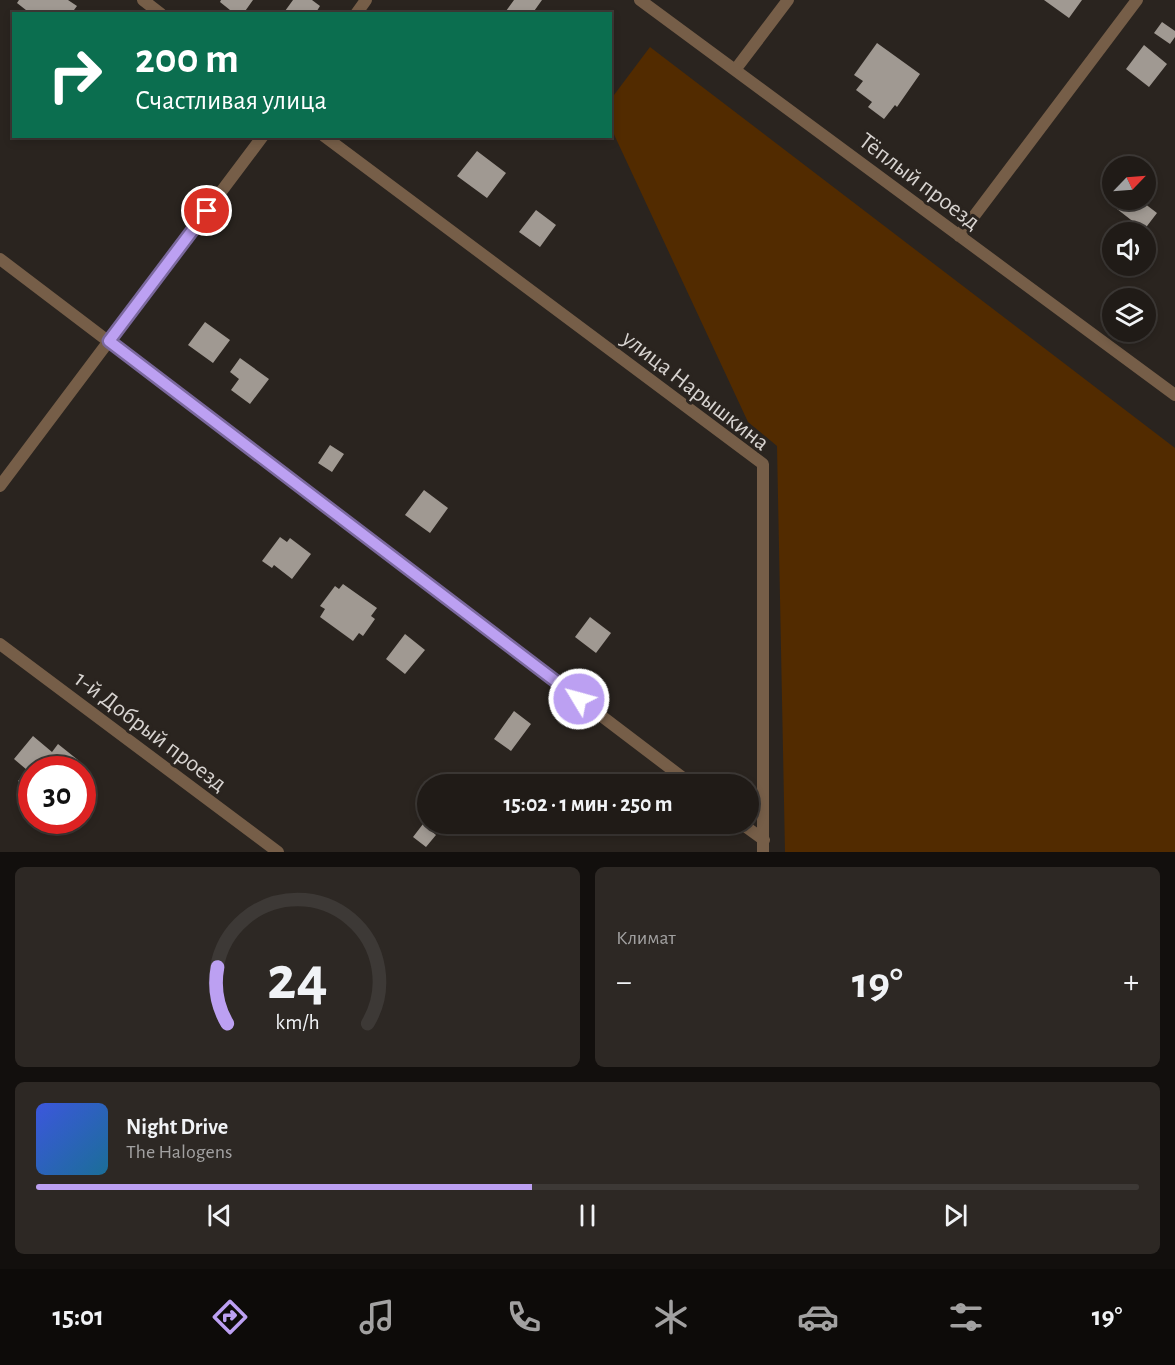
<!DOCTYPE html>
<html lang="ru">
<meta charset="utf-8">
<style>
body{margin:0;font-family:"Alegreya Sans",sans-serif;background:#2d2824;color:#f1f3f6;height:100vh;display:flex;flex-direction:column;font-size:22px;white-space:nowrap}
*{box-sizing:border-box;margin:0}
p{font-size:20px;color:#a2a1a1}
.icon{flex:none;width:33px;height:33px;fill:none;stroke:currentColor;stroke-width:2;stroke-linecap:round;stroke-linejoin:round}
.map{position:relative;height:852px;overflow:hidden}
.drawer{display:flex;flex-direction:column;gap:15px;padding:15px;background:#120f0d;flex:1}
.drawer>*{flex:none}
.banner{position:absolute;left:12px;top:12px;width:600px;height:126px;border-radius:0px;box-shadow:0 3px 9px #0003,0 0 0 2px #3d3936;background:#0b6e4f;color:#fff;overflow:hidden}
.needle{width:39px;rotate:65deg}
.fabs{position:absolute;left:1102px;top:156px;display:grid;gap:12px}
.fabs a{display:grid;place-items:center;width:54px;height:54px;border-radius:50%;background:#201b17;box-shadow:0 3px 9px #0003,0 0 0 2px #3d3936;font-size:30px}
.speed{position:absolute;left:18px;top:756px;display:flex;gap:12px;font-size:30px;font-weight:700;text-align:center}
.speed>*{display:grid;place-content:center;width:78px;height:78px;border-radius:50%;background:#201b17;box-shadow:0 3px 9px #0003,0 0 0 2px #3d3936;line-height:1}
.speed .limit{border:9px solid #d22;background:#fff;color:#111}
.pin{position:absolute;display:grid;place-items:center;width:51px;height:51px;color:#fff;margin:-26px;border:3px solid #fff;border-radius:50%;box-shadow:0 2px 6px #0007}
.me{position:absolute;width:66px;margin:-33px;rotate:307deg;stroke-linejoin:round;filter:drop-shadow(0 0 4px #0008)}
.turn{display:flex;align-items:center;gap:21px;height:126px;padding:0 24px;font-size:27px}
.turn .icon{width:78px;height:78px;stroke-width:2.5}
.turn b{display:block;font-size:42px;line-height:51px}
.big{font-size:45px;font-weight:600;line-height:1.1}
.drawer .tile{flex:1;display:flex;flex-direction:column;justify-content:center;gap:9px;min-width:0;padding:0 21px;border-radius:9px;background:#2d2824}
.drawer .dial{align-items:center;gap:0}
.dial svg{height:156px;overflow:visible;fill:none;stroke:#3d3936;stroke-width:7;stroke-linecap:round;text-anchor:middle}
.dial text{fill:#f1f3f6;stroke:none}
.song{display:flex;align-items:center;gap:18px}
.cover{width:72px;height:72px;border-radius:9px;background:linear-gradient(135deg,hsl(230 70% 55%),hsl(200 70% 35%))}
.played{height:6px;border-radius:3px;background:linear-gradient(90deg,#bca0f2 45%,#3d3936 45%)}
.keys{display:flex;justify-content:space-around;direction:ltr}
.heat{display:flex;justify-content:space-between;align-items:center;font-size:33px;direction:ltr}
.drawer .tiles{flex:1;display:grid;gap:15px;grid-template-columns:1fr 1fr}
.tile:last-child{grid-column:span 2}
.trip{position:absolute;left:417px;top:774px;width:342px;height:60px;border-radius:30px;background:#201b17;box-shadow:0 3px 9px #0003,0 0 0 2px #3d3936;font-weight:600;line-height:60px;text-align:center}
.dock{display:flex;height:96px;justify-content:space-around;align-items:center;background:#0d0b09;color:#a2a1a1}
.dock .icon{width:42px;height:42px}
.dock .current{color:#bca0f2}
.dock b{font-size:27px;color:#f1f3f6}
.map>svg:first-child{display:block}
.green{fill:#522b00}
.building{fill:#a09992}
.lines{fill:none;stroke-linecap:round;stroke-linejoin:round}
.minor{stroke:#765e48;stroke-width:12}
.route-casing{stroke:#7a689d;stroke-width:15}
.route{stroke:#bca0f2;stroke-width:10}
.labels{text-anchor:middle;stroke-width:6;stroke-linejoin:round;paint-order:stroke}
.street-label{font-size:24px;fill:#d7d3d0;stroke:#2a241f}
</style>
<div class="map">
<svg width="1175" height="852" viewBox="0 0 1175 852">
<rect width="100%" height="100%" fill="#2a241f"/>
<!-- green -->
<path class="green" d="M 650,47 L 1175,448 L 1175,852 L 785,852 L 777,446 L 748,422 L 611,128 L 611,99 Z"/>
<!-- building -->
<path class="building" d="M 19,0 L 68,0 L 77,6 L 71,14 L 31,14 L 17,3 Z
M 221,0 L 253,0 L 243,14 L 235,14 L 220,2 Z
M 293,0 L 312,0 L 320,6 L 315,14 L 289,14 L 285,11 Z
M 514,0 L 542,0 L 532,14 L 508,14 L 506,11 Z
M 1044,0 L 1082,0 L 1069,18 Z
M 1162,22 L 1175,31 L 1175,37 L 1170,44 L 1154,33 Z
M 877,43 L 920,74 L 897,107 L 895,105 L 884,119 L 868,107 L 872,102 L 856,90 L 863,81 L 854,75 Z
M 1144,45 L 1167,64 L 1149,87 L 1126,69 Z
M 477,151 L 506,173 L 487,198 L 457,176 Z
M 1125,200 L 1140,200 L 1157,213 L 1144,230 L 1117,209 Z
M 536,210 L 556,225 L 540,247 L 519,232 Z
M 205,322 L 230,340 L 213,363 L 188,345 Z
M 240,358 L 269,379 L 250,404 L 231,390 L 239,379 L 230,372 Z
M 330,445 L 344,454 L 332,472 L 318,463 Z
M 424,490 L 448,508 L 430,533 L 405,515 Z
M 280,537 L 287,542 L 290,538 L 311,554 L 292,579 L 274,565 L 272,568 L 262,561 Z
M 343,584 L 377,608 L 371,616 L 375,619 L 363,636 L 359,633 L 353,641 L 320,617 L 325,609 L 320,606 L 335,586 L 339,589 Z
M 590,617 L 611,633 L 596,653 L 575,637 Z
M 405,634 L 425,650 L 405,674 L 386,659 Z
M 514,711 L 531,724 L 511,751 L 494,739 Z
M 33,736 L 52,752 L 58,744 L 78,760 L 70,770 L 32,770 L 32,792 L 18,781 L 27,770 L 14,759 Z
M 423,824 L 436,835 L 426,847 L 413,837 Z"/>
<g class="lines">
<!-- minor -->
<path class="minor" d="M 143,0 L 161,14
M 640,0 L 1175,395
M 356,14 L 366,0
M 735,70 L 788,0
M 324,136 L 763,464 L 763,852
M 959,236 L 1137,0
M 0,259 L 691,784
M 0,486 L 263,136
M 0,644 L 278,852
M 742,824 L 764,840"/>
</g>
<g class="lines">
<!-- route casing -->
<g class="route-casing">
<path id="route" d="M 207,211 L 109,341 L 579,699"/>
</g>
<!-- route -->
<use href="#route" class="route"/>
</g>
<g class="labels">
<!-- street labels -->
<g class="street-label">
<text transform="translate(920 181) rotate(37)" y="8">Тёплый проезд</text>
<text transform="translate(696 390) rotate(38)" y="8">улица Нарышкина</text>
<text transform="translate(151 731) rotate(37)" y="8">1-й Добрый проезд</text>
</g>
</g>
</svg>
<div class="fabs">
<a><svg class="needle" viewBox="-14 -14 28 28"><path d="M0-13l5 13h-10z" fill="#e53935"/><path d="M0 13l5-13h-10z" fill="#a2a1a1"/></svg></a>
<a><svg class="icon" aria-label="sound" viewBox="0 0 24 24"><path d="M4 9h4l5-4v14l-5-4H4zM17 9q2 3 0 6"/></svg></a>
<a><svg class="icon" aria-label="layers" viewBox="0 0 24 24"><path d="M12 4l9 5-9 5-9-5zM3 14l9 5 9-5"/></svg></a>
</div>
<div class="speed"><div class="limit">30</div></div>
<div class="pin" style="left:207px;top:211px;background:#d93025"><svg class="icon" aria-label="arrive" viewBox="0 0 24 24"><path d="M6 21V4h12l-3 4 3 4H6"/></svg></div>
<svg class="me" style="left:579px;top:699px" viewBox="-20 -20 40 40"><circle r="17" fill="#bca0f2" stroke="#fff" stroke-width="3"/><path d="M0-11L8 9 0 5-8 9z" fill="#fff"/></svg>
<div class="trip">15:02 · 1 мин · 250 m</div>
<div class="banner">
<div class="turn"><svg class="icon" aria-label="right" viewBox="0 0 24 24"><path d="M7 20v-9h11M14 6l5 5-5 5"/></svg><div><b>200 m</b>Счастливая улица</div></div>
</div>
</div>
<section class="drawer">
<div class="tiles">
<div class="tile dial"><svg viewBox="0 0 100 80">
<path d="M14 69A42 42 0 1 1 86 69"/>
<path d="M14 69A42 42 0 0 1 9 40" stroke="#bca0f2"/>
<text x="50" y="56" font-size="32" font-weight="700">24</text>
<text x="50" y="72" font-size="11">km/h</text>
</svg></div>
<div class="tile"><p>Климат</p>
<div class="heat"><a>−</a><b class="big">19°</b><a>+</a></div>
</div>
<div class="tile">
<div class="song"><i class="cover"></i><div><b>Night Drive</b><p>The Halogens</p></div></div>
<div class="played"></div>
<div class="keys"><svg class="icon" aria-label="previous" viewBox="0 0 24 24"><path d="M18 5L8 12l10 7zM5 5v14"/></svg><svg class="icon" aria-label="pause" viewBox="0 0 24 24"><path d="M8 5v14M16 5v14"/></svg><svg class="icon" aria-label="next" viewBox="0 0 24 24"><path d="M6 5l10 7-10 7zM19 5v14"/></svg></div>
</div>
</div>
</section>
<nav class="dock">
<b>15:01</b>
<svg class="icon current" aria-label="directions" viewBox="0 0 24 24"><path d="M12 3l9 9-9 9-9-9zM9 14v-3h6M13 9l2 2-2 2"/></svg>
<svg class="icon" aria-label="music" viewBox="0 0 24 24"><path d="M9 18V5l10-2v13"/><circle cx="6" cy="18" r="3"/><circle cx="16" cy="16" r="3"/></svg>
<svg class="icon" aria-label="phone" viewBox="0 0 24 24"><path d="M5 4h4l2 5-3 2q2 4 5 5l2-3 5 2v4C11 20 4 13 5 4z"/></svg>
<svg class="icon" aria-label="climate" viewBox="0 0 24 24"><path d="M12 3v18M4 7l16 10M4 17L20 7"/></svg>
<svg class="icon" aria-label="car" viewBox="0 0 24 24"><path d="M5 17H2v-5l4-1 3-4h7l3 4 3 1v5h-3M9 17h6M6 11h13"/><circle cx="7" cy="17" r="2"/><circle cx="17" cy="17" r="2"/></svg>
<svg class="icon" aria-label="filters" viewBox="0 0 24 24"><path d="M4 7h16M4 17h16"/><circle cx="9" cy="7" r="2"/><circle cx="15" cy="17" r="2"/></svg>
<b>19°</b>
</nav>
